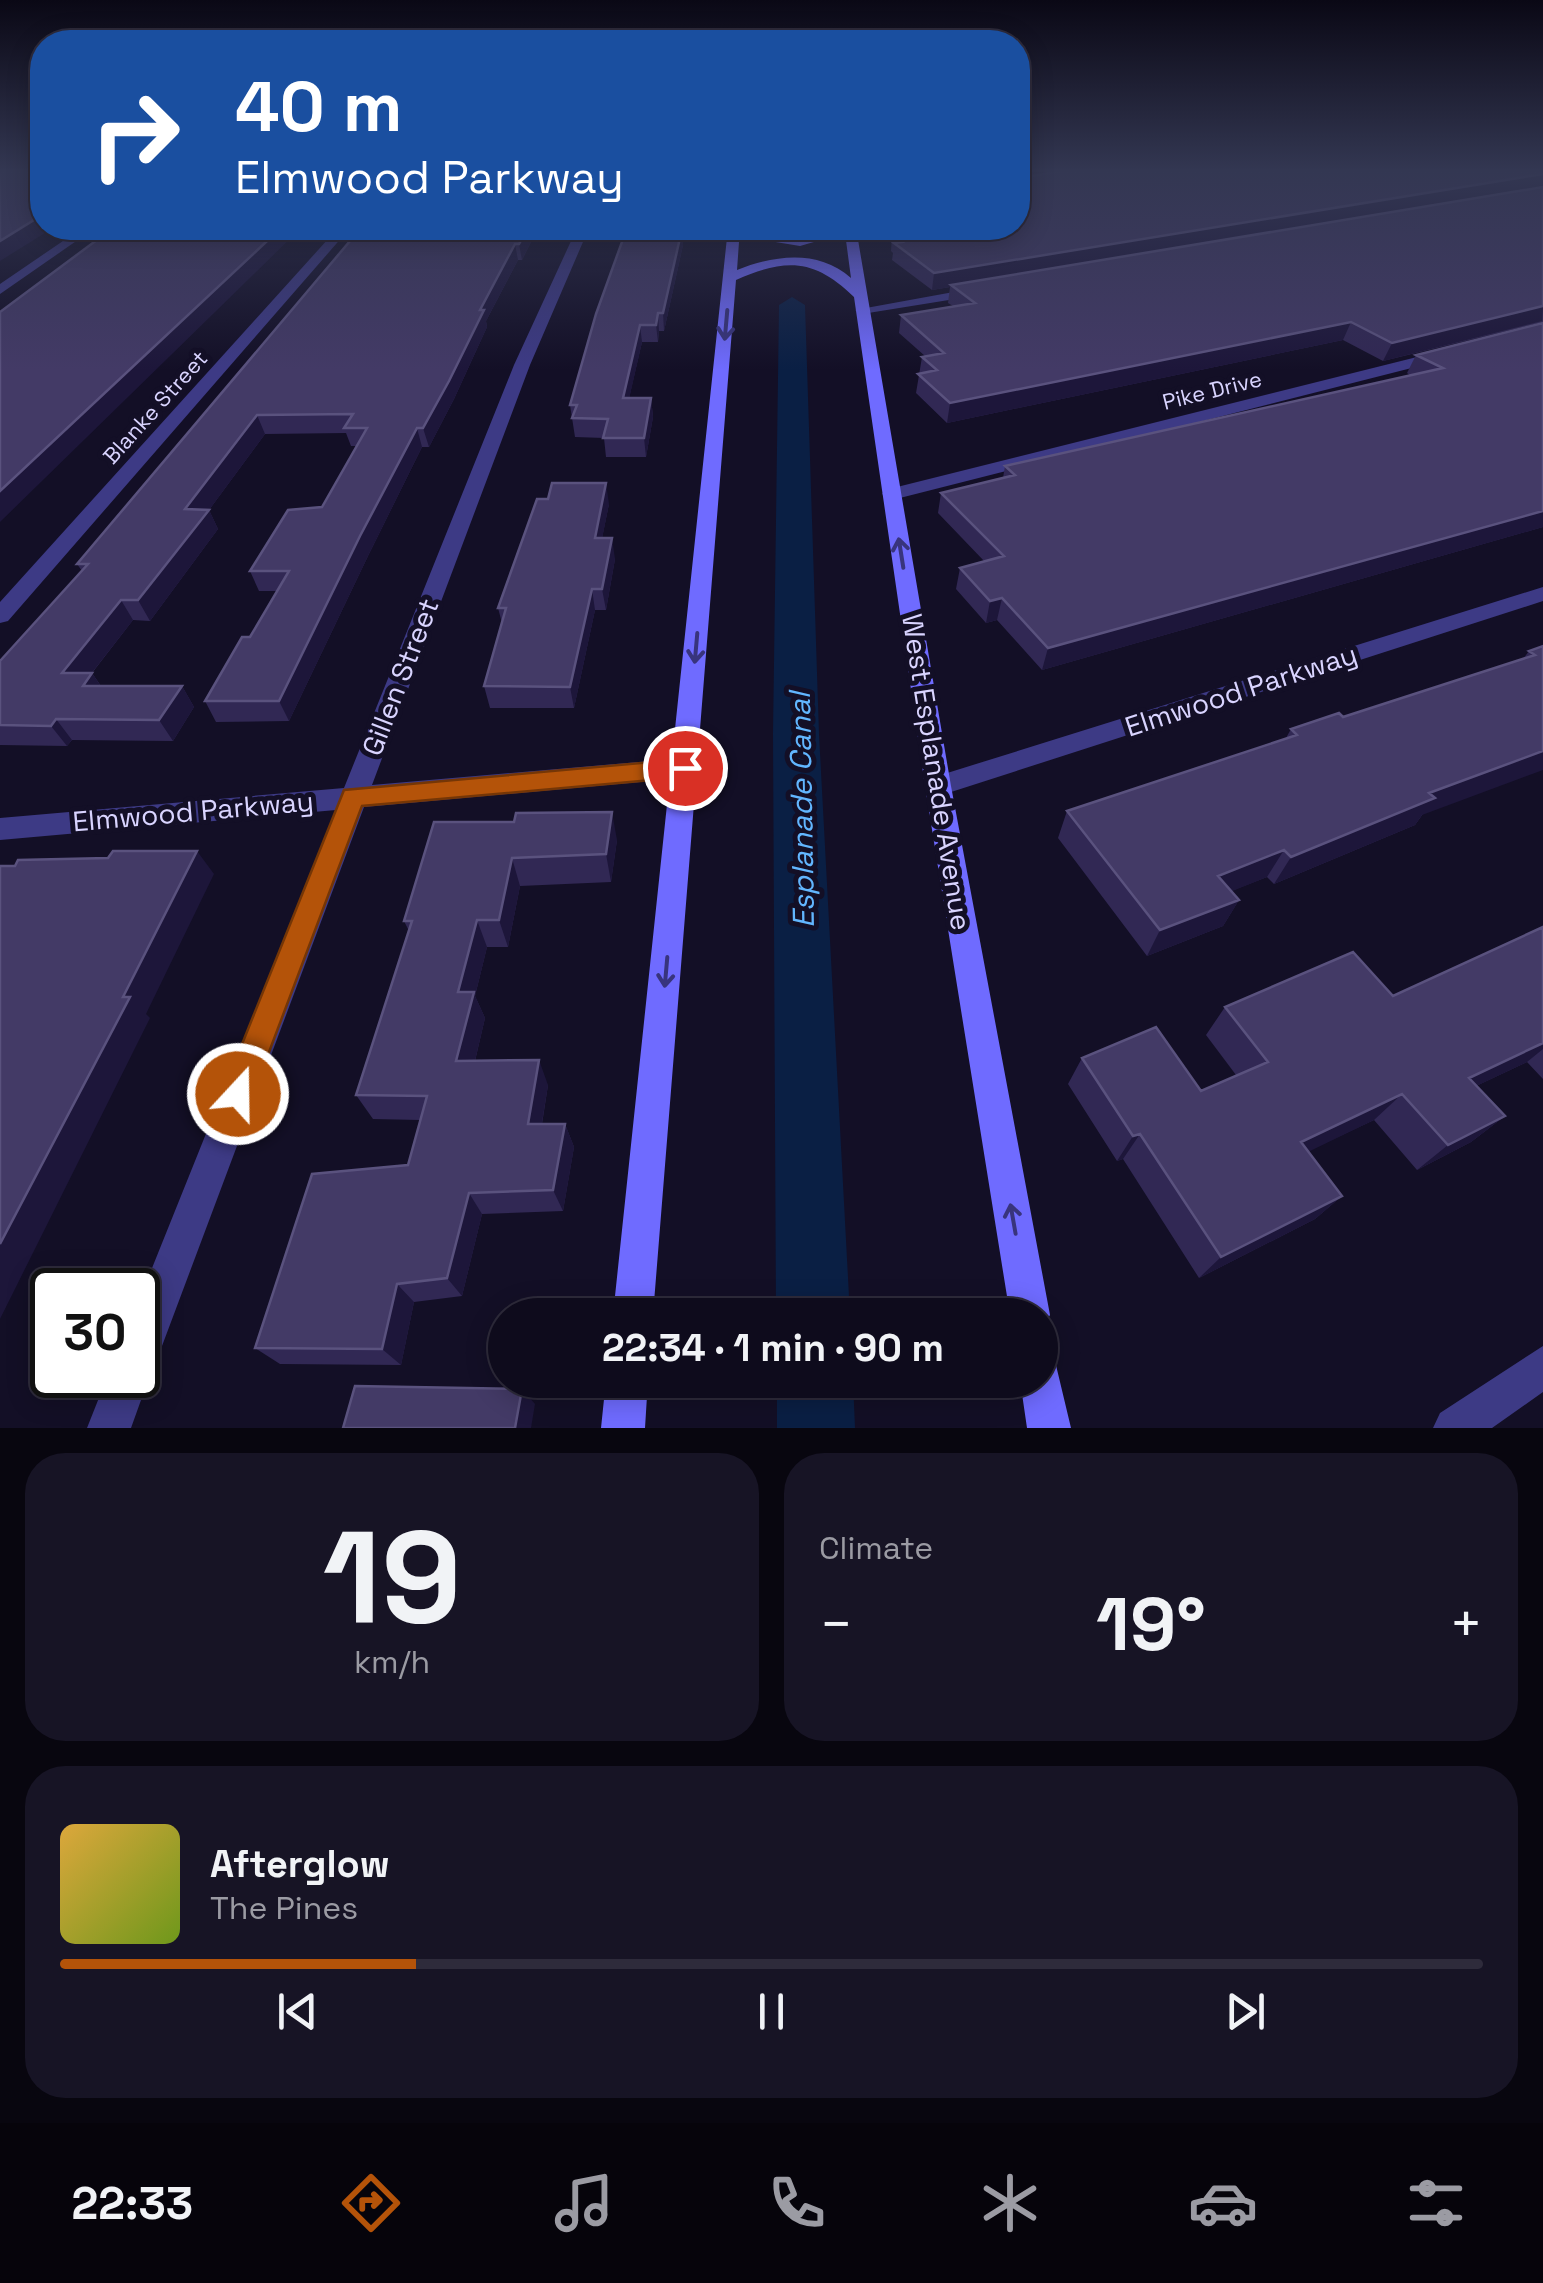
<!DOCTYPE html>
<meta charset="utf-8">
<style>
body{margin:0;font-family:"Space Grotesk",sans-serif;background:#171425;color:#f1f3f6;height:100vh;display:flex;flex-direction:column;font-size:38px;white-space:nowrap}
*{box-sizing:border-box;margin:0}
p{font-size:32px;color:#9b9ba3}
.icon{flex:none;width:55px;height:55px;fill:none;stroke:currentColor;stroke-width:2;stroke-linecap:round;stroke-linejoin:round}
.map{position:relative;height:1428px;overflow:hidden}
.sheet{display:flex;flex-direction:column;gap:25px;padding:25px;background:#08060f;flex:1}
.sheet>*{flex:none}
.hud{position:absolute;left:30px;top:30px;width:1000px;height:210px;border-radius:40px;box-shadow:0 5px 25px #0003,0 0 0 2px #2e2b3b;background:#1a4fa0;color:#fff;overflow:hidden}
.speed{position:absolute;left:30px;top:1268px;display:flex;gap:20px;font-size:50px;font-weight:700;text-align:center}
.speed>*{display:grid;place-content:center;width:130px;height:130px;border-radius:50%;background:#0e0b1c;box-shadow:0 5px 25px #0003,0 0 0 2px #2e2b3b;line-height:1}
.speed .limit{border:5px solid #111;border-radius:15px;background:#fff;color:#111}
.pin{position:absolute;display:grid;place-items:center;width:85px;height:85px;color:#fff;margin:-42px;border:5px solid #fff;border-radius:50%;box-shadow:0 2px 10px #0007}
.me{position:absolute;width:110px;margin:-55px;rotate:21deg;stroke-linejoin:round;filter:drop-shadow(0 0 8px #0008)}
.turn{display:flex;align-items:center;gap:35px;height:210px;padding:0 40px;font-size:45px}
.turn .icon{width:130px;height:130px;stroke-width:2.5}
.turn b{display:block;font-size:70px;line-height:85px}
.big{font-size:75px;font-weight:800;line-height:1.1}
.sheet .tile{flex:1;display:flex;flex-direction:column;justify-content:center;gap:15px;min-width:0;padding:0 35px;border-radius:40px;background:#171425}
.sheet .dial{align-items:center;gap:0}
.dial b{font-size:130px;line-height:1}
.song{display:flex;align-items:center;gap:30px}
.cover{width:120px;height:120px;border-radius:15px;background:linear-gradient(135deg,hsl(40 70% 55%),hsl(80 70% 35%))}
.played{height:10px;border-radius:5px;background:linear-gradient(90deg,#b45309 25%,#2e2b3b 25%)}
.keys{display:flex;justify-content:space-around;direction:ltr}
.heat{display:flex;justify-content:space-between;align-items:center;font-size:55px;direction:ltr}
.sheet .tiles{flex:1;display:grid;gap:25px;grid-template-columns:1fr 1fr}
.tile:last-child{grid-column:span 2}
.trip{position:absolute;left:488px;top:1298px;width:570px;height:100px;border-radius:50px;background:#0e0b1c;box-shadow:0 5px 25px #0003,0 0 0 2px #2e2b3b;font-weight:800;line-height:100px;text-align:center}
.tab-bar{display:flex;height:160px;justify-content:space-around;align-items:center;background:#06040b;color:#9b9ba3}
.tab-bar .icon{width:70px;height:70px}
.tab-bar .active{color:#b45309}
.tab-bar b{font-size:45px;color:#f1f3f6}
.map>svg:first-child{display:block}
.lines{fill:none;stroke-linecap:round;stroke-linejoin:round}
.canal{fill:#0a1f44;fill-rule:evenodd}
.minor{fill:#3d3a85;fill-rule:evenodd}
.secondary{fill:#6f6bff;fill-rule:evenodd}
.wall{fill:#312854}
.shaded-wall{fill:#1d163a}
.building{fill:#433a66;stroke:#5a527e;stroke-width:2.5}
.oneway{stroke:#38347d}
.route{fill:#b45309;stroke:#753606;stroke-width:2.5}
.labels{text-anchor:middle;stroke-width:10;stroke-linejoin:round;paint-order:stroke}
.far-street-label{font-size:22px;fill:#d9d4ff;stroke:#130f26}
.street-label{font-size:28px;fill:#d9d4ff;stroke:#130f26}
.water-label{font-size:30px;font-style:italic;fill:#62b6ff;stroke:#130f26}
</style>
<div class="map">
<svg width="1543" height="1428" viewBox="0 0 1543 1428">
<rect width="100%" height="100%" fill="#130f26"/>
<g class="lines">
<!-- canal -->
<path class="canal" d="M 792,297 L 805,305 L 819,734 L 850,1315 L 776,1315 L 773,734 L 779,305 Z
M 777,1380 L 853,1380 L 855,1428 L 777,1428 Z"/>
<!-- minor -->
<path class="minor" d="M 82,228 L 95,228 L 0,294 L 0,284 Z
M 338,228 L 350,228 L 8,621 L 0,623 L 0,602 Z
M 577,228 L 589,228 L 530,365 L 372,785 L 685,758 L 694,761 L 698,768 L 694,775 L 685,778 L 364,807 L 159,1354 L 148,1371 L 150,1375 L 131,1428 L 87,1428 L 108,1375 L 138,1375 L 138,1303 L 336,810 L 0,840 L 0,818 L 344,788 L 514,365 Z
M 981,287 L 988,291 L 986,294 L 862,314 L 855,310 Z
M 1445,350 L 1453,355 L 1451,358 L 892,500 L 882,494 L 885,490 Z
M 1543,587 L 1543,601 L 948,793 L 928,793 L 925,786 L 928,779 Z
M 1543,1346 L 1543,1392 L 1492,1428 L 1433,1428 L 1440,1413 Z"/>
<!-- secondary -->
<path class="secondary" d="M 728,228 L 740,228 L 737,270 C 775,255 818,249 851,278 L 845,233 L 800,246 L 752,238 L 744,228 L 800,238 L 838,228 L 856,228 L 951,786 L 1050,1315 L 1040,1331 L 1040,1315 L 1010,1315 L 925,786 L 854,297 C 814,258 786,258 736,280 L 653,1315 L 613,1315 Z
M 1040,1355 L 1055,1361 L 1071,1428 L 1027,1428 L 1020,1380 L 1040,1380 Z
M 606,1380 L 648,1380 L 645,1428 L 601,1428 Z"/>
</g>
<!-- wall -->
<path class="wall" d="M 1543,170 L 1543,322 L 1383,361 L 1343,340 L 947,423 L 916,393 L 922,357 L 925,356 L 899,333 L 901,315 L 953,306 L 948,303 L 950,287 L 932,290 L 892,260 L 893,253 L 891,251 L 892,235 L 894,234 L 892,233 L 893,228 L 1018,228 Z
M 361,228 L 538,228 L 522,260 L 518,260 L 486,321 L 487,327 L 454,399 L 429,447 L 422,447 L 368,556 L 289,721 L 216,722 L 205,701 L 250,637 L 277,591 L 259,591 L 250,571 L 322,507 L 357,446 L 351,446 L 346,433 L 265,434 L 209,510 L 218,529 L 150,621 L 133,620 L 92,673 L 101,686 L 182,686 L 194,707 L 173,741 L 72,740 L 67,746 L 0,745 L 0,661 L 82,571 L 77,564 Z
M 627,228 L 680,228 L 679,229 L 682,229 L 683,245 L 664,331 L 659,331 L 658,342 L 642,342 L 629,398 L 651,398 L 653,417 L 646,457 L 606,457 L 604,438 L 575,437 L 570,405 Z
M 1543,323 L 1543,527 L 1042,670 L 997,620 L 986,623 L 956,589 L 960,568 L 985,562 L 938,513 L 941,493 L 1003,478 L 1005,466 L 1411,376 L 1407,373 L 1416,355 Z
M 609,504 L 602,538 L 615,559 L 606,610 L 595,610 L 574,708 L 490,708 L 484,686 L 502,623 L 498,608 Z
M 1543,646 L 1415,825 L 1274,884 L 1267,877 L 1231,891 L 1239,900 L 1223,926 L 1147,956 L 1058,838 L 1067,811 L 1286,738 L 1291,729 L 1343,717 L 1523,659 L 1529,651 Z
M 434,822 L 617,840 L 611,882 L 520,886 L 508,947 L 487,947 L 475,996 L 485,1018 L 475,1061 L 548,1085 L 542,1124 L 565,1124 L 574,1147 L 563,1211 L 482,1214 L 462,1296 L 414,1302 L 401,1365 L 280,1364 L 255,1348 L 408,1165 L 420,1120 L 373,1119 L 356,1095 L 409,931 L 404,921 Z
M 1543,927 L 1543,1079 L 1527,1062 L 1476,1086 L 1505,1116 L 1471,1142 L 1417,1170 L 1374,1120 L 1308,1151 L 1342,1196 L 1315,1219 L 1199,1278 L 1123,1159 L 1117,1161 L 1068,1084 L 1082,1058 L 1201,1091 L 1236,1075 L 1206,1035 L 1225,1007 L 1393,996 Z"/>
<!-- shaded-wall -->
<path class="shaded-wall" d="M 1018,170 L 1079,170 L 1018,180 Z
M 1543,174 L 1543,186 L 951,285 L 950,287 L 932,290 L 934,273 Z
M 42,215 L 42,228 L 53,228 L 0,261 L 0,241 Z
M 281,228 L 301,228 L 0,522 L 0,491 Z
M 528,228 L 538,228 L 522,260 L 519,244 Z
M 682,229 L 683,245 L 664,331 L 663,313 Z
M 515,244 L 518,260 L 486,321 L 487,327 L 454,399 L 429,447 L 423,428 L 480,310 Z
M 1543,306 L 1542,321 L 1383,361 L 1392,343 Z
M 658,313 L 659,331 L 658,342 L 656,325 Z
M 1351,322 L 1343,340 L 947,423 L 950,403 Z
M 640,325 L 642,342 L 625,417 L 623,398 Z
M 651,398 L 653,417 L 646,457 L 644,438 Z
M 257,415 L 265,434 L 209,510 L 218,529 L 150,621 L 138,600 L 185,509 Z
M 417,428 L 422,447 L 368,556 L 289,721 L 279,701 L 360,536 Z
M 606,483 L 609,504 L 598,559 L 595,538 Z
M 1543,511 L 1543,527 L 1042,670 L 1048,648 Z
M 612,538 L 615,559 L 606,610 L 602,589 Z
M 592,589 L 595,610 L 574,708 L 570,687 Z
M 1002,598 L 997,620 L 986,623 L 990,601 Z
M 121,600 L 133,620 L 76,693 L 62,673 Z
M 92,673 L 106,694 L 83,686 Z
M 182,686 L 194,707 L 173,741 L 159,720 Z
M 56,719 L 72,740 L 67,746 L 51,726 Z
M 1543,751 L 1543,770 L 1422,815 L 1415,825 L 1274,884 L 1291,857 L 1429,793 Z
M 612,812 L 617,840 L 611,882 L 606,854 Z
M 1284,850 L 1267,877 L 1203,903 L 1218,876 Z
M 197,851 L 214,874 L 146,1014 L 150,1018 L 0,1319 L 0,1244 L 123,997 Z
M 512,858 L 520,886 L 508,947 L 499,920 Z
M 1239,900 L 1223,926 L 1147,956 L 1160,930 Z
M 477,920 L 487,947 L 475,996 L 485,1018 L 469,1086 L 456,1061 L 458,992 Z
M 1543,1043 L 1543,1049 L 1527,1062 L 1438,1104 L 1469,1078 Z
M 539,1060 L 548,1085 L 538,1147 L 528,1124 Z
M 1402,1094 L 1374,1120 L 1277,1167 L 1301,1142 Z
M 1505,1116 L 1471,1142 L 1417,1170 L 1448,1145 Z
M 565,1124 L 574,1147 L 563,1211 L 553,1190 Z
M 1140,1134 L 1123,1159 L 1117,1161 L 1133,1136 Z
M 469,1193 L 482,1214 L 462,1296 L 447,1278 Z
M 1342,1196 L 1315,1219 L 1199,1278 L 1221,1257 Z
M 397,1284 L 414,1302 L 401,1365 L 382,1349 Z
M 522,1389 L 535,1404 L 531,1428 L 515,1428 Z"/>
<!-- building -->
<path class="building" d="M 0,170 L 42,170 L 42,215 L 0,241 Z
M 1067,170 L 1543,170 L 1543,174 L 934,273 L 894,243 L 902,242 L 892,235 L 914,232 L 908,228 L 1018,228 L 1018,175 L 1021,178 Z
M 1543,187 L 1543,306 L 1392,343 L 1351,322 L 950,403 L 918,374 L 937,370 L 922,357 L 944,353 L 901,315 L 975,303 L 951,285 Z
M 113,228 L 281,228 L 0,491 L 0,312 Z
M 361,228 L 528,228 L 519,244 L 515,244 L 480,310 L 484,310 L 449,381 L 423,428 L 417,428 L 360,536 L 279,701 L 205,701 L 242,637 L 250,637 L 289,571 L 250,571 L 288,510 L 322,507 L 367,428 L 344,428 L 353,414 L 257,415 L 185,509 L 209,510 L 138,600 L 121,600 L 62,673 L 92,673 L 83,686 L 182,686 L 159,720 L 56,719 L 51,726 L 0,725 L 0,661 L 88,564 L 77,564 Z
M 627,228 L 676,228 L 675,229 L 682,229 L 663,313 L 658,313 L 656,325 L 640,325 L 623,398 L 651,398 L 644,438 L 603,438 L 608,419 L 572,418 L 577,405 L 570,405 L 596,314 Z
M 1543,323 L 1543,511 L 1048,648 L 1002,598 L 990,601 L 960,568 L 1004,556 L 941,493 L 1015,475 L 1005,466 L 1443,368 L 1416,355 Z
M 552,483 L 606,483 L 595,538 L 612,538 L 602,589 L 592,589 L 570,687 L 484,686 L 506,608 L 498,608 L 537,499 L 548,499 Z
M 1543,646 L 1543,751 L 1429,793 L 1435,798 L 1291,857 L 1284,850 L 1218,876 L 1239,900 L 1160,930 L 1067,811 L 1297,735 L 1291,729 L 1339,713 L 1343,717 L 1535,655 L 1529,651 Z
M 612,812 L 606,854 L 512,858 L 499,920 L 477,920 L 458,992 L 474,992 L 456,1061 L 539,1060 L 528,1124 L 565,1124 L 553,1190 L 469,1193 L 447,1278 L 397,1284 L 382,1349 L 255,1348 L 312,1174 L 408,1165 L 427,1096 L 356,1095 L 412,921 L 404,921 L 434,822 L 514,822 L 516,813 Z
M 113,851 L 197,851 L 123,997 L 130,997 L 0,1244 L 0,866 L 15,866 L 18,860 L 108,858 Z
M 1543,927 L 1543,1043 L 1469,1078 L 1505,1116 L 1448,1145 L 1402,1094 L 1301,1142 L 1342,1196 L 1221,1257 L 1140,1134 L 1133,1136 L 1082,1058 L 1156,1027 L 1201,1091 L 1268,1062 L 1225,1007 L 1353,952 L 1393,996 Z
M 355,1386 L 522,1389 L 515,1428 L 343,1428 Z"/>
<!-- one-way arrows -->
<defs><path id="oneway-shaft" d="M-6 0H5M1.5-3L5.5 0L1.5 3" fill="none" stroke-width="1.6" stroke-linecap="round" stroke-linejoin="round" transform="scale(2.5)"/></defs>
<g class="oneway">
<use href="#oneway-shaft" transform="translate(726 325) rotate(95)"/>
<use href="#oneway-shaft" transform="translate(901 553) rotate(-99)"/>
<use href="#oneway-shaft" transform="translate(696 648) rotate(95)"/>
<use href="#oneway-shaft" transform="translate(666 972) rotate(95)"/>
<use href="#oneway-shaft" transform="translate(1013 1219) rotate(-100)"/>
</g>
<!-- sky -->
<linearGradient id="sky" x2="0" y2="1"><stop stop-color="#0a0815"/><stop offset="0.46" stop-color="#333752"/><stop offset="1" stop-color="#333752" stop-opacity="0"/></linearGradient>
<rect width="1543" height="370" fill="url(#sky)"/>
<!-- route -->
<path class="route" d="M 685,759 L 697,768 L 685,777 L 362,806 L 249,1105 L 238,1110 L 227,1105 L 222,1094 L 344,790 Z"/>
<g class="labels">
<!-- far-street labels -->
<g class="far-street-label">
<text transform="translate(1212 390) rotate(-14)" y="8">Pike Drive</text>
<text transform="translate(155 407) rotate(-48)" y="8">Blanke Street</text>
</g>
<!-- street labels -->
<g class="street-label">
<text transform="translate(400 677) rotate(-69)" y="10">Gillen Street</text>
<text transform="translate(1241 690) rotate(-18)" y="10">Elmwood Parkway</text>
<text transform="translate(937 772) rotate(81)" y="10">West Esplanade Avenue</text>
<text transform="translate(193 811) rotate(-5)" y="10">Elmwood Parkway</text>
</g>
<!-- water labels -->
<g class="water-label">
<text transform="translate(802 810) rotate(-91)" y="10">Esplanade Canal</text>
</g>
</g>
</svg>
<div class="speed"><div class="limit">30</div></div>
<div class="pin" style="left:685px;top:768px;background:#d93025"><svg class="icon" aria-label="arrive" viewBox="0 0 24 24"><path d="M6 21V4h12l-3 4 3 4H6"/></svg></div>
<svg class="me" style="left:238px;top:1094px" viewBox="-20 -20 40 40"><circle r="17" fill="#b45309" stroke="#fff" stroke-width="3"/><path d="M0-11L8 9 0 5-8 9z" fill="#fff"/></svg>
<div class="trip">22:34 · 1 min · 90 m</div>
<div class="hud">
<div class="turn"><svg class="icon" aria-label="right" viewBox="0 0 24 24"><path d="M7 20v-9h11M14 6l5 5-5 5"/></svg><div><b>40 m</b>Elmwood Parkway</div></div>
</div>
</div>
<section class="sheet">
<div class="tiles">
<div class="tile dial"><b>19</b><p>km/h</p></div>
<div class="tile"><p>Climate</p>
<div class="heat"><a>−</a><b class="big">19°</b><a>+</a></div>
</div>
<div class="tile">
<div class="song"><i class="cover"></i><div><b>Afterglow</b><p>The Pines</p></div></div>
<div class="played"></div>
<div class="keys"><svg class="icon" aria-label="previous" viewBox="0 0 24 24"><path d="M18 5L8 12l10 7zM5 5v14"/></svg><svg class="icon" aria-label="pause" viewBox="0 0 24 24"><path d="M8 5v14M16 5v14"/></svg><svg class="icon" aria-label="next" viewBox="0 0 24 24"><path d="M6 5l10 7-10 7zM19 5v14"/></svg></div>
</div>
</div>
</section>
<nav class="tab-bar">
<b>22:33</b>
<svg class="icon active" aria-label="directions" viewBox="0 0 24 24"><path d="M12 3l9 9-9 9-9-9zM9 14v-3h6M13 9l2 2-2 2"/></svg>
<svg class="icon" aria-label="music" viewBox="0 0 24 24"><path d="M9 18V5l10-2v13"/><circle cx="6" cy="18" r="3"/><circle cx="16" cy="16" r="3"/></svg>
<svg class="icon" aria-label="phone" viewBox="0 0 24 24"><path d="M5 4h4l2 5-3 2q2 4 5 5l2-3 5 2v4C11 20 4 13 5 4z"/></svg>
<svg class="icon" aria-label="climate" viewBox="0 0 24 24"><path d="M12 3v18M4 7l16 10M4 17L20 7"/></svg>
<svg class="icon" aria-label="car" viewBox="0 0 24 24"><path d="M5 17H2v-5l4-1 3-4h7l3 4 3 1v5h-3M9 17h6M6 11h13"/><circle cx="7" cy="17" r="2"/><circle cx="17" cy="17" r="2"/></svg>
<svg class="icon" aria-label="filters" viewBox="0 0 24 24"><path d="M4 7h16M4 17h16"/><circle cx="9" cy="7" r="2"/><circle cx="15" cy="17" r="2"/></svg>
</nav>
